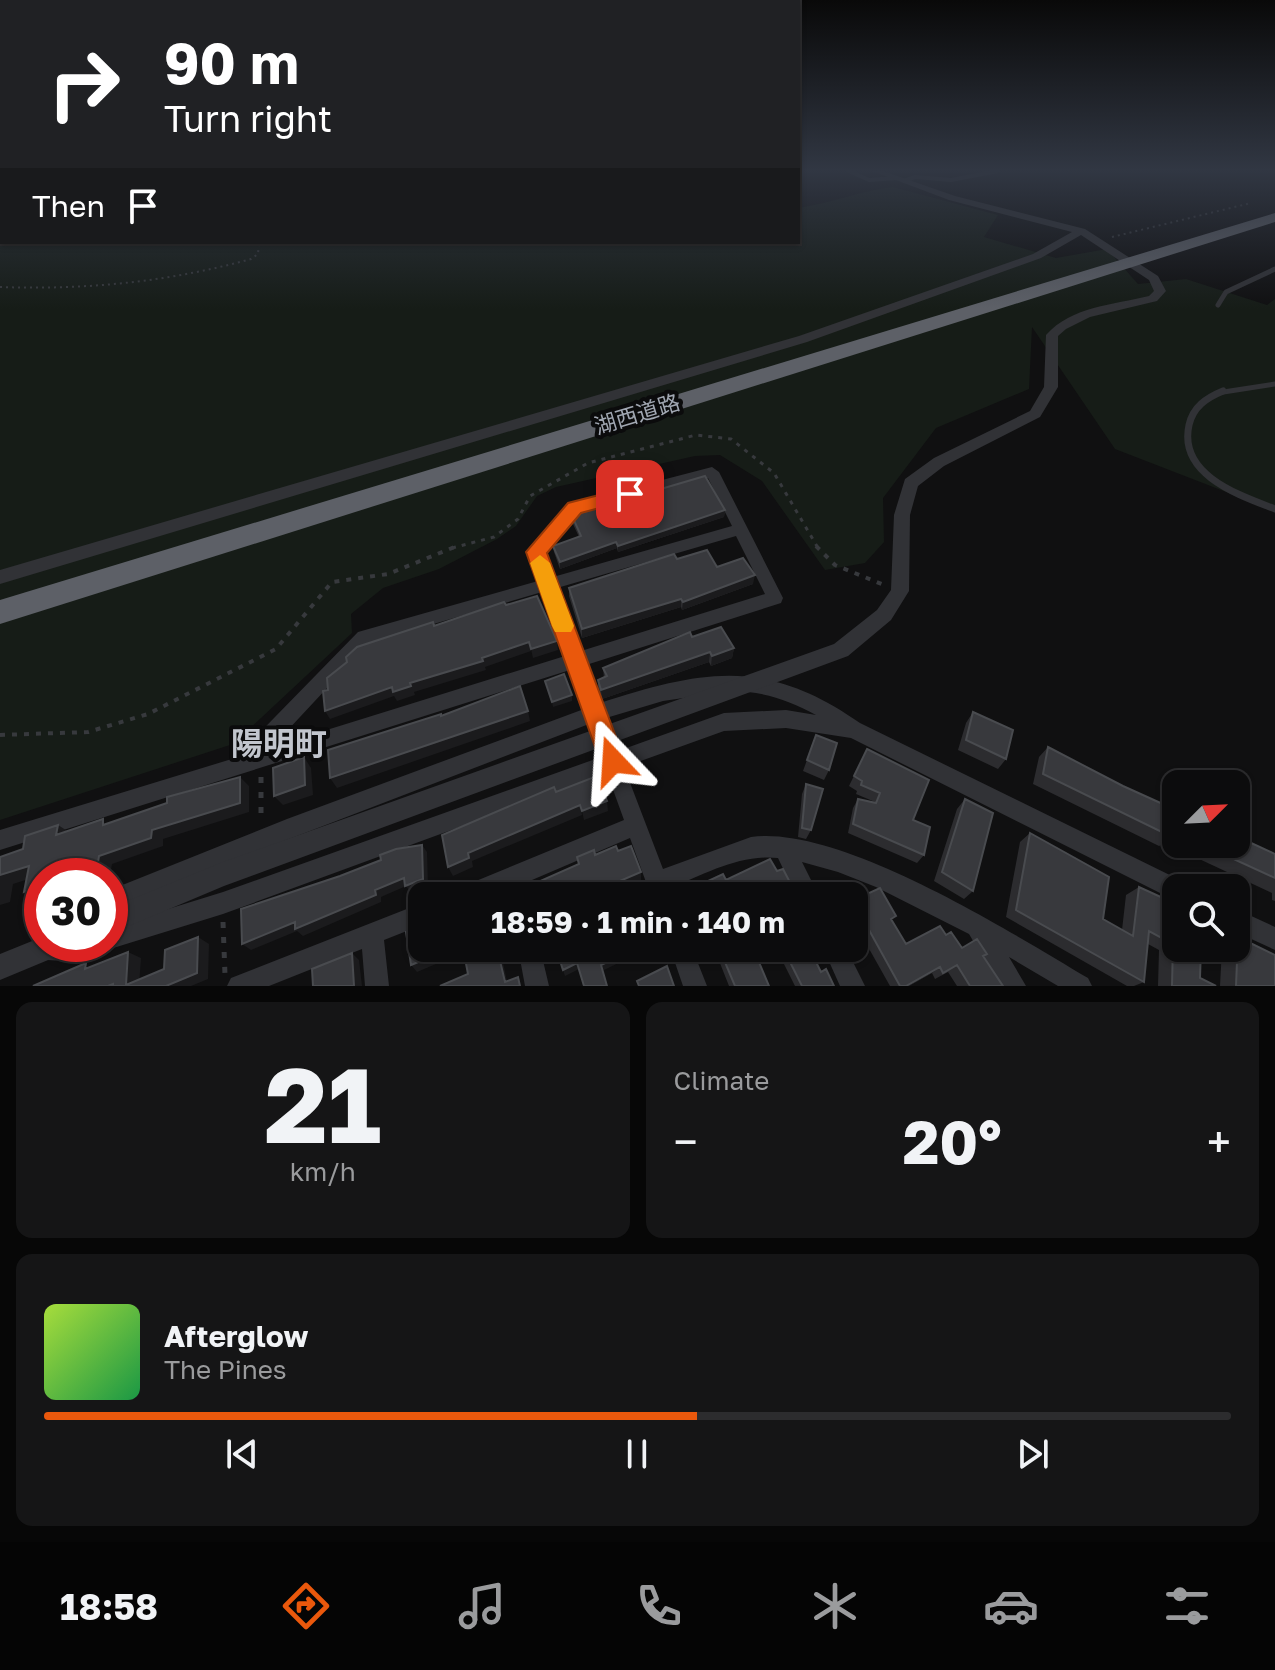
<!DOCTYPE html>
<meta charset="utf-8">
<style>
body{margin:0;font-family:"Golos Text","Noto Sans JP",sans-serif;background:#151516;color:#f1f3f6;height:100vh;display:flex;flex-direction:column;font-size:30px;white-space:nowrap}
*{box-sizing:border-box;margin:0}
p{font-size:26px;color:#9a9b9d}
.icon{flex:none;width:44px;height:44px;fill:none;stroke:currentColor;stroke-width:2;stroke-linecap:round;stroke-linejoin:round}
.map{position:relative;height:986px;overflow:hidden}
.side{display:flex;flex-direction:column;gap:16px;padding:16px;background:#070707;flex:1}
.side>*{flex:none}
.guide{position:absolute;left:0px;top:0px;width:800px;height:244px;box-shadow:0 2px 6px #0004,0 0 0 2px #2c2c2e;background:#202124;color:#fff;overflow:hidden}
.needle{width:52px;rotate:66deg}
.tools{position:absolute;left:1162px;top:770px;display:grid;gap:16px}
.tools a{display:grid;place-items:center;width:88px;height:88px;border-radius:16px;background:#0c0c0d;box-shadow:0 2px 6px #0004,0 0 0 2px #2c2c2e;font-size:40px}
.speed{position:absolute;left:24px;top:858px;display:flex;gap:16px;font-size:40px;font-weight:700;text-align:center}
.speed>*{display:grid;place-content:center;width:104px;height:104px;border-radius:50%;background:#0c0c0d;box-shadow:0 2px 6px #0004,0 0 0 2px #2c2c2e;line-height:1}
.speed .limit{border:12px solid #d22;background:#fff;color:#111}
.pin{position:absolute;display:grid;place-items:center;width:68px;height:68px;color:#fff;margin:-34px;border-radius:16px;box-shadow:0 4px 12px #0006}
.me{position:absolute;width:88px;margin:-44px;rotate:340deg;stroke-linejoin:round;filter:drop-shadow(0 0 6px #0008)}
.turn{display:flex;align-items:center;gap:28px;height:168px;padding:0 32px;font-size:36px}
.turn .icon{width:104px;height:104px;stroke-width:2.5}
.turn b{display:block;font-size:56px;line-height:68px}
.then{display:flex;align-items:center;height:76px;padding:0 32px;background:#0003;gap:16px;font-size:30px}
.big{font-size:60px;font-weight:700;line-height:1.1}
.side .widget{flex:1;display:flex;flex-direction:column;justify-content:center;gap:12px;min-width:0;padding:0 28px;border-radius:16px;background:#151516}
.side .dial{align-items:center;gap:0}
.dial b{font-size:104px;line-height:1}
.song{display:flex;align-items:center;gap:24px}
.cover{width:96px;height:96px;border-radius:12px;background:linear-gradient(135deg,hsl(80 70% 55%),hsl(140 70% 35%))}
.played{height:8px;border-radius:4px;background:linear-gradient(90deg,#ea580c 55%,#2c2c2e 55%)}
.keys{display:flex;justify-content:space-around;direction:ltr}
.heat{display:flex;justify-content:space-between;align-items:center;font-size:44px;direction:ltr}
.side .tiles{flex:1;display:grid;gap:16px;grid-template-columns:1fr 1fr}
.widget:last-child{grid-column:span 2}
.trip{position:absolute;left:408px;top:882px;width:460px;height:80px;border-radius:16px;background:#0c0c0d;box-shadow:0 2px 6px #0004,0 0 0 2px #2c2c2e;font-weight:700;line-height:80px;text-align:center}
.tab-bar{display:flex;height:128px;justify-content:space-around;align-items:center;background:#050505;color:#9a9b9d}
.tab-bar .icon{width:56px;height:56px}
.tab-bar .current{color:#ea580c}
.tab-bar b{font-size:36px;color:#f1f3f6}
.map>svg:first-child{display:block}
.green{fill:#161c17}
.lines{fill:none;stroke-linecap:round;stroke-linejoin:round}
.path-far3{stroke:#37393d;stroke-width:2;stroke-dasharray:2 4;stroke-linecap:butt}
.path-far2{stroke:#37393d;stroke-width:3;stroke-dasharray:4 6;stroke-linecap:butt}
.path-far1{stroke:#37393d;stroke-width:4;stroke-dasharray:5 7;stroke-linecap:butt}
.path{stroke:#37393d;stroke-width:5;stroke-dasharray:6 9;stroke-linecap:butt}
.service-far2{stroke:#313236;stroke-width:4}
.service-far1{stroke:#313236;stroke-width:5}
.service{stroke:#313236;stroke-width:7}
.minor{fill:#313236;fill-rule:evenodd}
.tertiary{fill:#313236;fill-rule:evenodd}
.motorway{fill:#5d6067;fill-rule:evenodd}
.wall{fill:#2c2c2f}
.shaded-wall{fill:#1b1b1d}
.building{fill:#38393d;stroke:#494b4f;stroke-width:2}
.route{fill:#ea580c;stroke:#983908;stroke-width:2}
.slow{fill:#f59e0b}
.labels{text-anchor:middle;stroke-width:8;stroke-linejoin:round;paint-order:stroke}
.street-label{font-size:22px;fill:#a1a7b2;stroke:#0b0b0c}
.near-quarter-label{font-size:32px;font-weight:bold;fill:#c2c6ce;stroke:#0b0b0c}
</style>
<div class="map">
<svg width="1275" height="986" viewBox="0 0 1275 986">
<rect width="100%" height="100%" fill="#101011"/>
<!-- green -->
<path class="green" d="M 893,187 L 998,215 L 984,237 L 1056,258 L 1107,249 L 1138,284 L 1186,279 L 1267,305 L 1275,299 L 1275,511 L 1115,449 L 1032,327 L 1029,389 L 936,428 L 883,498 L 884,542 L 865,563 L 825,570 L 762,481 L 720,455 L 695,456 L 556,487 L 537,496 L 516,526 L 497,539 L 439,569 L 383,588 L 351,614 L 352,633 L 233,744 L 0,820 L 0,246 L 7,242 L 798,242 L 798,208 C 831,203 860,191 893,187 Z"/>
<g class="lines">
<!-- path-far3 -->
<path class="path-far3" d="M 1112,237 L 1251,203
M 0,287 C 86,290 168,282 251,259 L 258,254 L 259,242"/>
<!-- path-far2 -->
<path class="path-far2" d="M 452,548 L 494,537 L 518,519 L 530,496 L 588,463 L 696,435 L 731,439 L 774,473 L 818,548"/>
<!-- path-far1 -->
<path class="path-far1" d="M 816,546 L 835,565 L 884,585
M 0,735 L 88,732 L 148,714 L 276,649 L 332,582 L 388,574 L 457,546"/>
<!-- path -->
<path class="path" d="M 261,777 L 261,821
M 223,922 L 225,975"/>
<!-- service-far2 -->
<path class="service-far2" d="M 849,171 L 869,180 L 897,178
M 904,181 L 915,177 L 951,180 L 998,171"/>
<!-- service-far1 -->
<path class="service-far1" d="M 1218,305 L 1226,292 L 1275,269
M 1217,393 L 1275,384"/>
<!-- service -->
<path class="service" d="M 1223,391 C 1206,398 1193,407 1189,425 C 1178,475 1239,495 1275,509"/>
<!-- minor -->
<path class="minor" d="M 712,467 L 719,472 L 783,598 L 781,603 L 586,665 L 600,703 C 703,670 766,657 860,723 L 1184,882 L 1186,888 L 1176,888 L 1176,901 L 851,738 L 786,728 L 724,731 L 624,767 L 663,869 L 751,837 C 841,825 1010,932 1088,978 L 1092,986 L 1058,986 L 1009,957 L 1026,986 L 1000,986 L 969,934 L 876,887 L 838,872 L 802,862 L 819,896 L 796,896 L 778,858 C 740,854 705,874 670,888 L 673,896 L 651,896 L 630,838 L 525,883 L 528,896 L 506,896 L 505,891 L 493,896 L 456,896 L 459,888 L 624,820 L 607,773 L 223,914 L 110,949 L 102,946 L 101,944 L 110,944 L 110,927 L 223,892 L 601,757 L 589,724 L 242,857 L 110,912 L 110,890 L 287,819 L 584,709 L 570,670 L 0,850 L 0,830 L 235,758 L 358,632 L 538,581 L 528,552 L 570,504 ZM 708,478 L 732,526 L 553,577 L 544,553 L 580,512 ZM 736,536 L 765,594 L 581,651 L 557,588 ZM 542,592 L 565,656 L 272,747 L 369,643 ZM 731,691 C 762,691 789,700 816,715 L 786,710 L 724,713 L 618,751 L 606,718 L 663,701 Z
M 422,903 L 422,925 L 384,940 L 389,986 L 365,986 L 362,949 L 269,986 L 227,986 L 231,978 Z
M 1236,909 L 1275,927 L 1275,950 L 1236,932 Z
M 42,941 L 42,944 L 95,944 L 92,952 C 78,958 55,964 41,958 L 37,950 Z
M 518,948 L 540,948 L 549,986 L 525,986 Z
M 670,948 L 692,948 L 707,986 L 683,986 Z
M 823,948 L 846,948 L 865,986 L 840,986 Z"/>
<!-- tertiary -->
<path class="tertiary" d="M 872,171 L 883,171 L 955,196 L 1085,229 L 1158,276 L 1166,291 L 1157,301 L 1090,317 L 1066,329 L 1058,336 L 1058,387 L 1040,417 L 944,466 L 918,486 L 910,515 L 909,591 L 891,620 L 848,656 L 224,886 L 110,934 L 110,908 L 223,862 L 834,644 L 877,610 L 891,590 L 894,515 L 905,479 L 934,458 L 1030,411 L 1044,387 L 1046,335 C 1072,306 1113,305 1149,296 L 1154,291 L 1149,280 L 1081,235 L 1041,258 L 807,342 L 0,584 L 0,570 L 799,336 L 1033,254 L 1072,232 L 949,200 Z
M 42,937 L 42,944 L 69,944 L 65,953 L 0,980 L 0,954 Z"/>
<!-- motorway -->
<path class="motorway" d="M 1275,213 L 1275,222 L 0,624 L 0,600 Z"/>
</g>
<!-- wall -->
<path class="wall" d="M 725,510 L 724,517 L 618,552 L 617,548 L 560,569 L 554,552 L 553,546 L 579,537 L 573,524 L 573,518 Z
M 677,559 L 717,567 L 753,584 L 682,610 L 681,607 L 582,638 L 569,596 L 569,588 Z
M 692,637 L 734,648 L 732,658 L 711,666 L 709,662 L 602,699 L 598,690 L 598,680 L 604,678 L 603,668 Z
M 973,712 L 1006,759 L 998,769 L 958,750 L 966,723 Z
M 816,735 L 829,770 L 824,780 L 803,771 Z
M 1048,747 L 1123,786 L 1176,810 L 1176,844 L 1236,844 L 1275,854 L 1275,901 L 1272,900 L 1272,893 L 1165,843 L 1159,846 L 1033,784 L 1039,757 Z
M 867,749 L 913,820 L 924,855 L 917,863 L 848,833 L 853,808 L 858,799 L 875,802 L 856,794 L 857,791 L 849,786 Z
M 806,784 L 811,830 L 806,839 L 798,837 L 802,794 Z
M 965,799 L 973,891 L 964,899 L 934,881 L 957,809 Z
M 1030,833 L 1103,919 L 1122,930 L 1126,895 L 1139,887 L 1200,978 L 1216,986 L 1158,986 L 1159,950 L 1148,944 L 1144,982 L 1134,986 L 1127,986 L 1006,917 L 1020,842 Z
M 841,893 L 865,895 L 892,921 L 906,944 L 946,935 L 962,948 L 983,957 L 1003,986 L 957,986 L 948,972 L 935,979 L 932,973 L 909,986 L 890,986 L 863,938 L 858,940 L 854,934 L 854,896 L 839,896 Z
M 1238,937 L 1275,986 L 1220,986 L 1222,948 L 1236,948 L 1236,938 Z
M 714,948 L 753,948 L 769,986 L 729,986 Z
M 776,948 L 809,948 L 821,972 L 834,986 L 795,986 Z"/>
<!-- shaded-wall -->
<path class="shaded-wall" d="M 725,510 L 724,517 L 618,552 L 618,546 Z
M 616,542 L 617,548 L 560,569 L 560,562 Z
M 755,575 L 753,584 L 682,610 L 683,602 Z
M 681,599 L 681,607 L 582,638 L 582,629 Z
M 557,641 L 558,650 L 533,658 L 531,649 Z
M 529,642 L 531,651 L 485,667 L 482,658 Z
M 734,648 L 732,658 L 711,666 L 712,656 Z
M 710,652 L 709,662 L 602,699 L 601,690 Z
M 483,661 L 486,670 L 414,692 L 415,695 L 397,701 L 394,696 L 330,719 L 325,711 L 392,687 L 410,683 Z
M 572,695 L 572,701 L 553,707 L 552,702 Z
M 528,711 L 530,721 L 337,788 L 330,778 Z
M 304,757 L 311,768 L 313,795 L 283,805 L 274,796 Z
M 240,777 L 249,786 L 249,812 L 163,839 L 163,846 L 112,864 L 111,870 L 97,876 L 64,876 L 99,856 L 152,830 Z
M 607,801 L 608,811 L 584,820 L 582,811 Z
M 580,805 L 582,815 L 472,861 L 473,867 L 453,876 L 448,867 L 468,853 Z
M 58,825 L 72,834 L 56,835 Z
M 422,845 L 427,852 L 428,886 L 411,893 L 406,886 L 381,897 L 381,902 L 303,936 L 297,931 L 251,950 L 242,944 L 375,890 Z
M 29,866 L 44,874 L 13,884 L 10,902 L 0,905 L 0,875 Z
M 641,872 L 641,880 L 604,896 L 585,896 Z
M 42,885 L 42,899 L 39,900 L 24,892 Z
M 198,937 L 209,944 L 208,979 L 191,986 L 166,986 Z
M 437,948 L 441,948 L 443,961 L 417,972 L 411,965 Z
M 497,948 L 500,948 L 508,986 L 505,982 Z
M 636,948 L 649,948 L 602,971 L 601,965 Z
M 128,952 L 141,958 L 139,986 L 126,985 Z
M 352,953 L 359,960 L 362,986 L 354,986 Z
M 577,963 L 579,969 L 565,976 L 563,970 Z
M 940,967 L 932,973 L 909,986 L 906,986 Z"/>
<!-- building -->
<path class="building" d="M 705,476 L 725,510 L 618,546 L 616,542 L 560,562 L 553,546 L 581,536 L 573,518 L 576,514 Z
M 707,550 L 717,567 L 743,558 L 755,575 L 683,602 L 681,599 L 582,629 L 569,588 L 674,554 L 677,559 Z
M 537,596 L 557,641 L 531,649 L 529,642 L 482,658 L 483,661 L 410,683 L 411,686 L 393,692 L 392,687 L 325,711 L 323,691 L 328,690 L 327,678 L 347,662 L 346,657 L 357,647 L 433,622 L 434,626 L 504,602 L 506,605 Z
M 721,627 L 734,648 L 712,656 L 710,652 L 601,690 L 598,680 L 607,676 L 603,668 L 690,632 L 692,637 Z
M 564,674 L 572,695 L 552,702 L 545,681 Z
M 520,686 L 528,711 L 330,778 L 328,750 L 441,714 L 441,716 Z
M 973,712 L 1013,730 L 1006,759 L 966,740 Z
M 816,735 L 837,743 L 829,770 L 807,760 Z
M 1048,747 L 1123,786 L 1176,810 L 1176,833 L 1173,831 L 1172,837 L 1043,774 Z
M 867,749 L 929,780 L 913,820 L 930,827 L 924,855 L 853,824 L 858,799 L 876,803 L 880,793 L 861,785 L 862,781 L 854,776 Z
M 304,757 L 305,785 L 274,796 L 273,768 Z
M 597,776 L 607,801 L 582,811 L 580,805 L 468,853 L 469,858 L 448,867 L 442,835 L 554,787 L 556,792 Z
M 240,777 L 240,803 L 152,830 L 151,838 L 99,856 L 98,862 L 64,876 L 42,876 L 42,885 L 24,892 L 29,866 L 0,875 L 0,857 L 23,849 L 25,836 L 58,825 L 56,835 L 103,819 L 103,825 L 167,803 L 167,797 Z
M 806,784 L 823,789 L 811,830 L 802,828 Z
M 965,799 L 993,813 L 973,891 L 942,872 Z
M 1030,833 L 1109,877 L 1103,919 L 1133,936 L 1139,887 L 1176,904 L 1176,948 L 1201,948 L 1200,978 L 1216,986 L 1172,986 L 1173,944 L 1149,931 L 1144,982 L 1016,910 Z
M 1236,836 L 1275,854 L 1275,878 L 1201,844 L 1236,844 Z
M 422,845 L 423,879 L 405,886 L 404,878 L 375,890 L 376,895 L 295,929 L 295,922 L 242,944 L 241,909 L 340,876 L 381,860 L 380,855 L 396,849 Z
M 616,846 L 618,851 L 631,846 L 641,872 L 585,896 L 542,896 L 538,882 L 579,864 L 577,857 L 594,850 L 595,855 Z
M 770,859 L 777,871 L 783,869 L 794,890 L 786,894 L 787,896 L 697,896 L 693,888 L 723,874 L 726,880 Z
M 859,884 L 865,895 L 880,888 L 896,916 L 891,919 L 906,944 L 940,926 L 946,935 L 951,932 L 962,948 L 977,939 L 987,954 L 983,956 L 1003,986 L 970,986 L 957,965 L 943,973 L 940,967 L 906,986 L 900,986 L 869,930 L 864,933 L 854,916 L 854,896 L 843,896 L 841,893 Z
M 422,926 L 422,948 L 437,948 L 438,954 L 411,965 L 406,932 Z
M 198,937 L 197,973 L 166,986 L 113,986 L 113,984 L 108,986 L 33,986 L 86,963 L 85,969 L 128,952 L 126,985 L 164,969 L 165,950 Z
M 1238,937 L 1275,955 L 1275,986 L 1236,986 Z
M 463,948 L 497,948 L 505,982 L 518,977 L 520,986 L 440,986 L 468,974 Z
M 556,948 L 636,948 L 601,965 L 607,986 L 584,986 L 577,963 L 563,970 Z
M 719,948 L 753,948 L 769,986 L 735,986 Z
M 783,948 L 809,948 L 821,972 L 826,969 L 834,986 L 802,986 Z
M 352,953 L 354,986 L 313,986 L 312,969 Z
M 667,966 L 674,986 L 639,986 L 637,981 Z"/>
<!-- sky -->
<linearGradient id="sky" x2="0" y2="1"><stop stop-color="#090909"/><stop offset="0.55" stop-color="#313743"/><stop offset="1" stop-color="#313743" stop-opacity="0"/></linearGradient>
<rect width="1275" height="309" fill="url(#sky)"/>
<!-- route -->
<path class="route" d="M 630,487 L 636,489 L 636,498 L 581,513 L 547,553 L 625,761 L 622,770 L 613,773 L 604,770 L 600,761 L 526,552 L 568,503 Z"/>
<!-- slow -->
<path class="slow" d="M 540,555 L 550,563 L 574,626 L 571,632 L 555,632 L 552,626 L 530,563 Z"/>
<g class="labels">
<!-- street labels -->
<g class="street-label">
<text transform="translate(637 414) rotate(-17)" y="8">湖西道路</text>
</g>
<!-- near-quarter labels -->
<g class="near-quarter-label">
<text x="279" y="755">陽明町</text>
</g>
</g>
</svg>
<div class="tools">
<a><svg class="needle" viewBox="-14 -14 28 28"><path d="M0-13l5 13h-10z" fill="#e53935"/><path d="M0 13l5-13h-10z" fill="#9a9b9d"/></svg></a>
<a><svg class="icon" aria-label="search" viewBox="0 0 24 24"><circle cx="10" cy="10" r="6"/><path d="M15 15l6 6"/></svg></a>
</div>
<div class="speed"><div class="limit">30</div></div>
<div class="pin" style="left:630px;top:494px;background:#d93025"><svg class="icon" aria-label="arrive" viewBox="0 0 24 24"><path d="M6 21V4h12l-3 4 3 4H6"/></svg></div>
<svg class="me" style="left:613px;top:761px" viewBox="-20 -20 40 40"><path d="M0-17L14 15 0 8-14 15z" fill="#ea580c" stroke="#fff" stroke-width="4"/></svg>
<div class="trip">18:59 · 1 min · 140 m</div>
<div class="guide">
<div class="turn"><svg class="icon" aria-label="right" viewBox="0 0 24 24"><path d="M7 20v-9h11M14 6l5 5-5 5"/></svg><div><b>90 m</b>Turn right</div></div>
<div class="then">Then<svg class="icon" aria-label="arrive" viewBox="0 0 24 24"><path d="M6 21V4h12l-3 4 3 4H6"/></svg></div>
</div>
</div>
<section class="side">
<div class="tiles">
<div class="widget dial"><b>21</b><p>km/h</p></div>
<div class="widget"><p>Climate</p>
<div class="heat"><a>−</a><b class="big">20°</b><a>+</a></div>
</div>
<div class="widget">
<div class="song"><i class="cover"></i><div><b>Afterglow</b><p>The Pines</p></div></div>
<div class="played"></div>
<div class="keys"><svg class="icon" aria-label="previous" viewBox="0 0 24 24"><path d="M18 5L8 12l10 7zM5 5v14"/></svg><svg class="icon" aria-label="pause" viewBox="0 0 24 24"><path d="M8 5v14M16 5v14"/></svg><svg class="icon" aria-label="next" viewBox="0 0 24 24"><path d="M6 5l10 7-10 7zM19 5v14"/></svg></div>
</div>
</div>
</section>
<nav class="tab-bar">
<b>18:58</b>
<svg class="icon current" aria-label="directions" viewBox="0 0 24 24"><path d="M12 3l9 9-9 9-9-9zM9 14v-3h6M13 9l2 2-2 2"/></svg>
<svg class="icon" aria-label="music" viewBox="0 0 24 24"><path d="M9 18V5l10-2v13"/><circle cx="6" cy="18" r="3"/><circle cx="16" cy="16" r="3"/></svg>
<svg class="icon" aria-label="phone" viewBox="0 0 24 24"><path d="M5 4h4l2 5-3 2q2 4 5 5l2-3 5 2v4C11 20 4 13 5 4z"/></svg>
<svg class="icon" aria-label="climate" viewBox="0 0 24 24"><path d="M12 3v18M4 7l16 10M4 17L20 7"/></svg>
<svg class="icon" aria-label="car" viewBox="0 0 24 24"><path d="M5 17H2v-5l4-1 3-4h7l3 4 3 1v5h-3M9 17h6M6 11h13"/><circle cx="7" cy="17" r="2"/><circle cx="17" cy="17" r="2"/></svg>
<svg class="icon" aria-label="filters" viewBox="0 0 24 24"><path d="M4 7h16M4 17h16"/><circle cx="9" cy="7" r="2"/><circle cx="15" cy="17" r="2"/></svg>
</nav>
